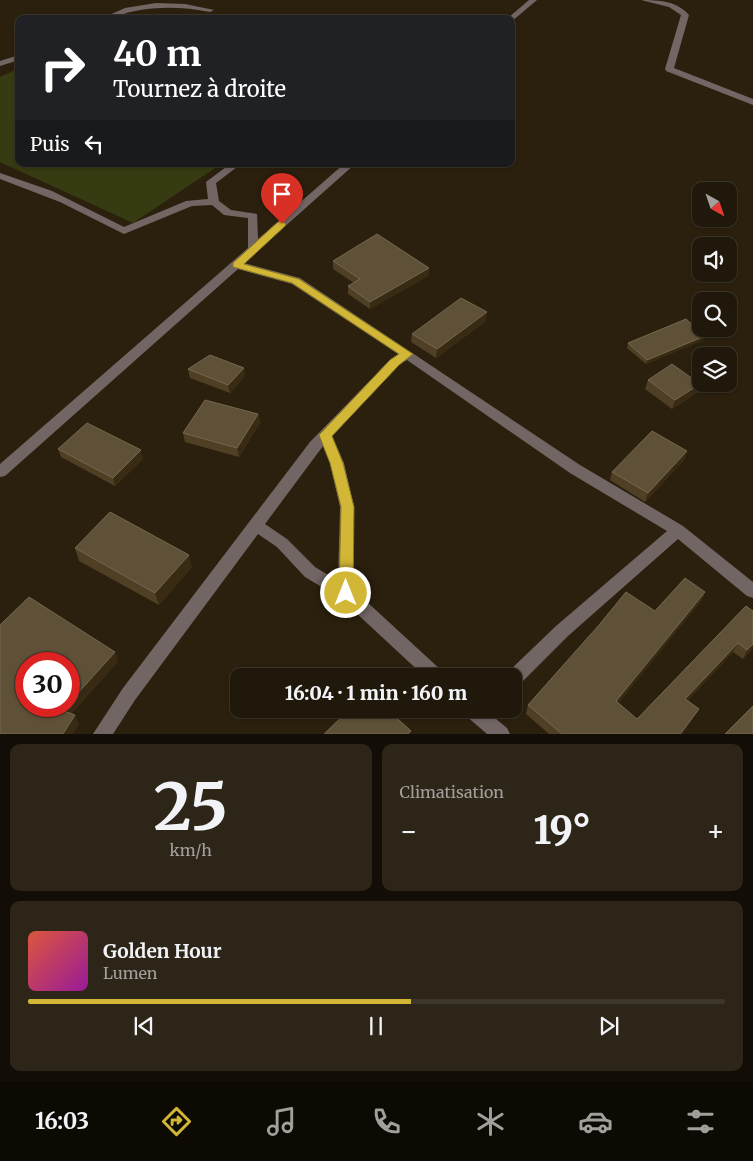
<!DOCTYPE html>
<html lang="fr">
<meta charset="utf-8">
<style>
body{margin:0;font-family:Merriweather,serif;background:#2d2518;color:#f1f3f6;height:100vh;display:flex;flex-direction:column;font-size:19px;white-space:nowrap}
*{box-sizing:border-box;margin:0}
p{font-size:16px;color:#a2a09c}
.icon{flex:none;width:28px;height:28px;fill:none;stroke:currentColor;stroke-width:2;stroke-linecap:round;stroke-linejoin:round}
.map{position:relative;height:734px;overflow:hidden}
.panel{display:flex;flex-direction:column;gap:10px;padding:10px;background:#120d06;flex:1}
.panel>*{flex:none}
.guide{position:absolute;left:15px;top:15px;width:500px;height:152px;border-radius:10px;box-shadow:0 1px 4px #0004,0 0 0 1px #3d372b;background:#202124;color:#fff;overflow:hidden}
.needle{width:32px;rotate:140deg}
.fabs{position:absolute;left:692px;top:182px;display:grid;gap:10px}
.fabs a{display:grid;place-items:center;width:45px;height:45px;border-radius:10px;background:#20180a;box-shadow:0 1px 4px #0004,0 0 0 1px #3d372b;font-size:25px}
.speed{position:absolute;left:15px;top:652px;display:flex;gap:10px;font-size:25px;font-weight:700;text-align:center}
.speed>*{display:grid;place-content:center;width:65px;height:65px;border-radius:50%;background:#20180a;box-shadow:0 1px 4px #0004,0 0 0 1px #3d372b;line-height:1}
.speed .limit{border:8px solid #d22;background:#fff;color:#111}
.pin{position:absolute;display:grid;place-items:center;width:42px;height:42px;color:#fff;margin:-51px -21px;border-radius:50% 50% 50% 0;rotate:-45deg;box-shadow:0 0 5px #0007}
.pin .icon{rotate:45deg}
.me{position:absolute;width:55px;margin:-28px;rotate:0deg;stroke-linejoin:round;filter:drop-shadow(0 0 4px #0008)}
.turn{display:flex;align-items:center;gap:18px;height:105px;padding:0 15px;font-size:22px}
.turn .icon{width:65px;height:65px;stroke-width:2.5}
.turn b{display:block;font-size:35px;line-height:42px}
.then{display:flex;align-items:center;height:48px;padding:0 15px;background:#0003;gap:10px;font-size:19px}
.big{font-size:38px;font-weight:800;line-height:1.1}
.panel .widget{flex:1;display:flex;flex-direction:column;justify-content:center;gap:8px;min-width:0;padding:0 18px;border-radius:10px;background:#2d2518}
.panel .dial{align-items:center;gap:0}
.dial b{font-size:65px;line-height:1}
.song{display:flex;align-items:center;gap:15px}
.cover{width:60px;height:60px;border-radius:8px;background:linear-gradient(135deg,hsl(10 70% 55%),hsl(300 70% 35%))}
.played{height:5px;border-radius:2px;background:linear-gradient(90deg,#d2b736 55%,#3d372b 55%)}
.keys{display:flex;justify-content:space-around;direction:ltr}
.heat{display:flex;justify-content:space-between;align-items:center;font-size:28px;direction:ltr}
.panel .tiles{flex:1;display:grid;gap:10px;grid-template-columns:1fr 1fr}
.widget:last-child{grid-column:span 2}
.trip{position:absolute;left:230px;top:668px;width:292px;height:50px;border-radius:10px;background:#20180a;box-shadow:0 1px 4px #0004,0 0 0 1px #3d372b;font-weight:800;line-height:50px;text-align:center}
.menu{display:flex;height:80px;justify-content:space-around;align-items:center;background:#0d0a04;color:#a2a09c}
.menu .icon{width:35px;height:35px}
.menu .active{color:#d2b736}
.menu b{font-size:22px;color:#f1f3f6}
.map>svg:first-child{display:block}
.green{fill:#373b11}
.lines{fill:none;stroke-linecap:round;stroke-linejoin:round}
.minor{fill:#726665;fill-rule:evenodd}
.wall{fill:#4f3f24}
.shaded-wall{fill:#392b13}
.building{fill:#5f5137;stroke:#756850}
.route{fill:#d2b736;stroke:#887723}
</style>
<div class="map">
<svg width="753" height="734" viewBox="0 0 753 734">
<rect width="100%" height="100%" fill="#2b200e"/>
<!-- green -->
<path class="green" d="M 19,68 L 19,164 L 221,164 L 133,223 L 0,162 L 0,77 Z"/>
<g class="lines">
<!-- minor -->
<path class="minor" d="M 529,0 L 537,0 L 511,22 L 511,19 L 508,18 Z
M 641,0 C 659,0 677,1 689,15 L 674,68 L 753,99 L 753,105 L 666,71 L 665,69 L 681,15 L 669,7 Z
M 156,3 L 185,4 L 214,10 L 210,12 C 185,7 160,6 135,11 C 123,13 113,19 100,19 L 125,8 Z
M 19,55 L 19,60 L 0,66 L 0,61 Z
M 230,164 L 241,164 L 216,183 L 219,201 L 231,210 L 257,214 L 258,239 L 344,164 L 355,164 L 244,263 L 300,278 L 580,465 L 683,526 L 753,582 L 753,598 L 747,596 L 678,539 L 568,636 L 520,684 L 514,686 L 514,676 L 506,676 L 508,672 L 556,626 L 667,531 L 570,473 L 407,360 L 399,365 L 332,436 L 344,463 L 354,507 L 354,590 L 441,670 L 443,676 L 424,676 L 340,598 L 305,577 L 277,547 L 258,534 L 135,700 L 113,734 L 93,734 L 123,688 L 310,442 L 391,359 L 398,354 L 292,284 L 238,269 L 5,476 L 0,477 L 0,464 L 248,248 L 248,218 L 224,215 L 212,205 L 192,206 L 124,234 L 60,202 L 0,179 L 0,173 L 52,191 L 124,227 L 186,201 L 208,199 L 206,182 ZM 323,446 L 330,463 L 340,507 L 338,581 L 315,567 L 287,539 L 265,524 Z
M 462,709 L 484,709 L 507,728 L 510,734 L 487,734 L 465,715 Z"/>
</g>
<!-- wall -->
<path class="wall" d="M 333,261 L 429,268 L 428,276 L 370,309 L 348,294 L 348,286 L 354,283 L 333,269 Z
M 486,321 L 436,358 L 411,342 L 412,334 Z
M 705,336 L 703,340 L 646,364 L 627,348 L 628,343 Z
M 188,369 L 245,376 L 230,393 L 190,378 Z
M 648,380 L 700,384 L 698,392 L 672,409 L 645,389 Z
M 258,414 L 260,423 L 239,457 L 185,442 L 183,433 Z
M 58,449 L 143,459 L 115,486 L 61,457 Z
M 687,451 L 684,460 L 645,502 L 610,480 L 612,472 Z
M 75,548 L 192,567 L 159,605 L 79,561 Z
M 705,592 L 701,601 L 618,703 L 637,719 L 746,606 L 753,648 L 743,659 L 733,652 L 688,700 L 699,709 L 694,717 L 682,734 L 549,734 L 526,714 L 528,705 L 655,611 Z"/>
<!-- shaded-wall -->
<path class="shaded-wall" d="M 429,268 L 428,276 L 370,309 L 370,302 Z
M 487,312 L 486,321 L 436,358 L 437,349 Z
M 705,336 L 703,340 L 646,364 L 647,360 Z
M 244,368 L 245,376 L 230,393 L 228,385 Z
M 700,384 L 698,392 L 672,409 L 675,400 Z
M 258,414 L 260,423 L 239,457 L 237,448 Z
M 141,450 L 143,459 L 115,486 L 113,478 Z
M 687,451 L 684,460 L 645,502 L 648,493 Z
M 189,555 L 192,567 L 159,605 L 155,593 Z
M 705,592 L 701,601 L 613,710 L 616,701 Z
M 738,643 L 733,652 L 681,707 L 685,699 Z
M 753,644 L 753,648 L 743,659 L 747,650 Z
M 115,652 L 118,662 L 67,719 L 62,710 L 65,706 L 69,706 L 69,703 Z
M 699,709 L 694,717 L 682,734 L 680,734 Z
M 75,715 L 79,724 L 73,734 L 63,734 Z"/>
<!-- building -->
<path class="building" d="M 377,234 L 429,268 L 370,302 L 348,286 L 360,279 L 333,261 Z
M 461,298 L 487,312 L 437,349 L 412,334 Z
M 686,319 L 705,336 L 647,360 L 628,343 Z
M 210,355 L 244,368 L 228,385 L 188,369 Z
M 672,364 L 700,384 L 675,400 L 648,380 Z
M 205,400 L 258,414 L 237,448 L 183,433 Z
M 87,423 L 141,450 L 113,478 L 58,449 Z
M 652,431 L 687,451 L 648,493 L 612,472 Z
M 110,512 L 189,555 L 155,593 L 75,548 Z
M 685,578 L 705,592 L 616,701 L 637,719 L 746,606 L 753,611 L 753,644 L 747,650 L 738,643 L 685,699 L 699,709 L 680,734 L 562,734 L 528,705 L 599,625 L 626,592 L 655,611 Z
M 29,597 L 115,652 L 69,703 L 69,664 L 26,664 L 26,706 L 65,706 L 62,710 L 75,715 L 63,734 L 0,734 L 0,625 Z
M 753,706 L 753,734 L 725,734 Z
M 350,709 L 387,709 L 411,731 L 408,734 L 324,734 Z"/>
<!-- route -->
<path class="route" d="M 282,221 L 286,224 L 285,226 L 244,264 L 299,279 L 413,354 L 399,365 L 332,436 L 343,463 L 354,507 L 353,593 L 351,597 L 346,599 L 341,597 L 339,593 L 341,507 L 330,463 L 319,435 L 390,360 L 399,354 L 292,283 L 233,267 L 233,263 L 278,222 Z"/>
</svg>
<div class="fabs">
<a><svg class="needle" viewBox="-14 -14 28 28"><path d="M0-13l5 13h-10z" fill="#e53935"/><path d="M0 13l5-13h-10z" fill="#a2a09c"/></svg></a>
<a><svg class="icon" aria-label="sound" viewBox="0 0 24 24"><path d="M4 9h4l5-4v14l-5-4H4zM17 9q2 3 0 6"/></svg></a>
<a><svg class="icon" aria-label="search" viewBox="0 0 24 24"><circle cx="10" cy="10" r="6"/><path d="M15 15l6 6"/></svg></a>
<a><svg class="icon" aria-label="layers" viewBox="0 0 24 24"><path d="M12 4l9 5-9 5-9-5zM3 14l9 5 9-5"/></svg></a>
</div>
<div class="speed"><div class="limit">30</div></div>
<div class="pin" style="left:282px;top:224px;background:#d93025"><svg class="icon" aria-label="arrive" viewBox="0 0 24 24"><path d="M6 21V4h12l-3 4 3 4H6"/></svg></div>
<svg class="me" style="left:346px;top:593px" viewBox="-20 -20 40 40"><circle r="17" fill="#d2b736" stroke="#fff" stroke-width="3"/><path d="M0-11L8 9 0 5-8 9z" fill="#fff"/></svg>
<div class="trip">16:04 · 1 min · 160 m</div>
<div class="guide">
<div class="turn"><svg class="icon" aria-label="right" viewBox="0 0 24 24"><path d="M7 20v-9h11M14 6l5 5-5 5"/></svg><div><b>40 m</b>Tournez à droite</div></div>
<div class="then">Puis<svg class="icon" aria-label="left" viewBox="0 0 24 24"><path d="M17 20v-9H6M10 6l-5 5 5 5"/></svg></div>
</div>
</div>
<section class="panel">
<div class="tiles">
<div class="widget dial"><b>25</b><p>km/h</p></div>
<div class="widget"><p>Climatisation</p>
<div class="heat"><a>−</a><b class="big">19°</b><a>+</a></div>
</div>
<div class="widget">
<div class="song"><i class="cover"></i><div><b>Golden Hour</b><p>Lumen</p></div></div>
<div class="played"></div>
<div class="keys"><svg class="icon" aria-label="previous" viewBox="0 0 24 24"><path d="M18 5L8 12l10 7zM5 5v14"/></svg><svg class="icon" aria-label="pause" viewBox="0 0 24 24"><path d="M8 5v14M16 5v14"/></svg><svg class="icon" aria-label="next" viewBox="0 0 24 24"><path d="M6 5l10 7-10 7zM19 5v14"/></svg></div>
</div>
</div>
</section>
<nav class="menu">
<b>16:03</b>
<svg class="icon active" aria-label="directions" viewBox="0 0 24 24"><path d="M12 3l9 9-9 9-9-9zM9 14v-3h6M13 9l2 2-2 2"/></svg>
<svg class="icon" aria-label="music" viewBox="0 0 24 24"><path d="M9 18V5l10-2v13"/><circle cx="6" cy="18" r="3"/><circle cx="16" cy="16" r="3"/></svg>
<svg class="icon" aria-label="phone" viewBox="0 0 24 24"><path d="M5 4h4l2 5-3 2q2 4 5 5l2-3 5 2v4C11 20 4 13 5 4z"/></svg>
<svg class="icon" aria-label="climate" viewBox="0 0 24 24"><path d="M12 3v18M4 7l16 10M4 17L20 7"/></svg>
<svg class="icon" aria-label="car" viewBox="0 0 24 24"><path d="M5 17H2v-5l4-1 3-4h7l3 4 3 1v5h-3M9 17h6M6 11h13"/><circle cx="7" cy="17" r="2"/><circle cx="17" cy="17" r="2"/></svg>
<svg class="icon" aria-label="filters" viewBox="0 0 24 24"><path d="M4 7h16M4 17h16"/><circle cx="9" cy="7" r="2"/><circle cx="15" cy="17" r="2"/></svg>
</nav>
